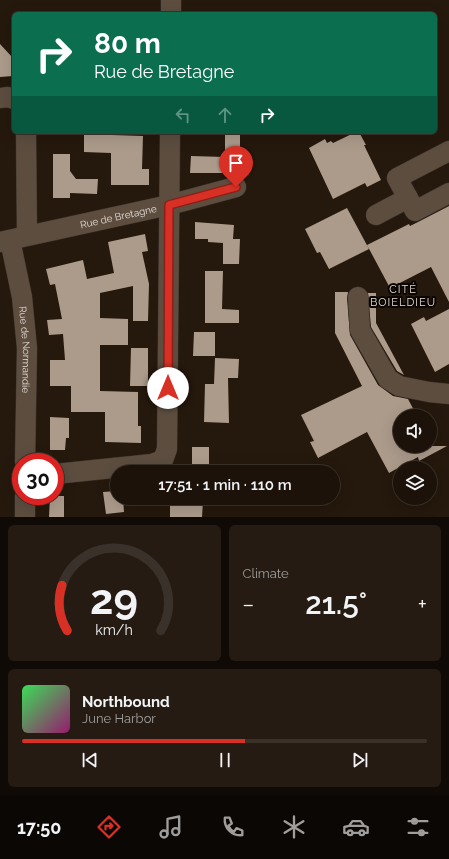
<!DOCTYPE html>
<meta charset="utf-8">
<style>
body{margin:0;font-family:Raleway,sans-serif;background:#251b12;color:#f1f3f6;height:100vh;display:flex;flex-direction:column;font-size:15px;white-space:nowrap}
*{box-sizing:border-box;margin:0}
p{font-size:13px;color:#a09e9c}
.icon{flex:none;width:22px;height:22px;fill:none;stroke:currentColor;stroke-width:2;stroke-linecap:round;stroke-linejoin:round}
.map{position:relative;height:517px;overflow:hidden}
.side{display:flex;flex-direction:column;gap:8px;padding:8px;background:#0f0a05;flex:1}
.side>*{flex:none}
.banner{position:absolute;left:12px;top:12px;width:425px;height:122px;border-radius:6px;box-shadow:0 4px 16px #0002,0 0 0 1px #3a322a;background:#0b6e4f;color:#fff;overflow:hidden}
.fabs{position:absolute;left:393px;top:409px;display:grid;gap:8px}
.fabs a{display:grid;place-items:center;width:44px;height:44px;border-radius:50%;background:#1c1209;box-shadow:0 4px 16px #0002,0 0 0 1px #3a322a;font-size:20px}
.speed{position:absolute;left:12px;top:453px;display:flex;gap:8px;font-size:20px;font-weight:700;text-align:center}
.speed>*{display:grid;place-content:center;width:52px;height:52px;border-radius:50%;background:#1c1209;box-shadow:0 4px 16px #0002,0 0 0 1px #3a322a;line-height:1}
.speed .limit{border:6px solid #d22;background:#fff;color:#111}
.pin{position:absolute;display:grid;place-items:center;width:34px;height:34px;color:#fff;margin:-41px -17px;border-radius:50% 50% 50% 0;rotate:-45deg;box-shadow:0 0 4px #0007}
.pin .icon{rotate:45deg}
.me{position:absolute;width:44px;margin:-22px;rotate:0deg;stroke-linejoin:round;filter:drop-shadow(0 0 3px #0008)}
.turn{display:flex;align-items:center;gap:14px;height:84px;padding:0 16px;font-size:18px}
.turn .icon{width:52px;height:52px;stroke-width:2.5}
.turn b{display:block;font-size:28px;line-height:34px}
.lanes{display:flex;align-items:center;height:38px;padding:0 16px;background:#0003;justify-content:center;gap:20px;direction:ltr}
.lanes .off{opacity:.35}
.big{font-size:30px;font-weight:600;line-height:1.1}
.side .card{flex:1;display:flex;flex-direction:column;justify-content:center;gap:6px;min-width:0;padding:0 14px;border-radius:6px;background:#251b12}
.side .dial{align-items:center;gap:0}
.dial svg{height:104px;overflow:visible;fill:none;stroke:#3a322a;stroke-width:7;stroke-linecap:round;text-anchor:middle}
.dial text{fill:#f1f3f6;stroke:none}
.song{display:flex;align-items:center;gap:12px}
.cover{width:48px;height:48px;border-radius:6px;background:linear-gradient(135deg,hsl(130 70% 55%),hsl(320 70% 35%))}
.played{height:4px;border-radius:2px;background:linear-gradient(90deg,#d93025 55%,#3a322a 55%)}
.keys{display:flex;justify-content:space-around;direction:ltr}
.heat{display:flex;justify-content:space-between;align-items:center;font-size:22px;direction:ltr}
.side .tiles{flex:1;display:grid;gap:8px;grid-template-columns:1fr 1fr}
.card:last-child{grid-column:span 2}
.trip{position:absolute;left:110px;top:465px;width:230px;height:40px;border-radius:20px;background:#1c1209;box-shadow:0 4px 16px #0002,0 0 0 1px #3a322a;font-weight:600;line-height:40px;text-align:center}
.tab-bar{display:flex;height:64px;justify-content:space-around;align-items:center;background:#0b0704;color:#a09e9c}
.tab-bar .icon{width:28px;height:28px}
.tab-bar .active{color:#d93025}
.tab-bar b{font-size:18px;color:#f1f3f6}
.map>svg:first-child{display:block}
.building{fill:#ac9b8b}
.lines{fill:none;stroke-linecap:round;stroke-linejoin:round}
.minor-casing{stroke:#3d332e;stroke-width:21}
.minor{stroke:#5c4d3f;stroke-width:20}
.route-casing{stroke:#8d1f18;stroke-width:10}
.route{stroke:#d93025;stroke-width:7}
.labels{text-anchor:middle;stroke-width:4;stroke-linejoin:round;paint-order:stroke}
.street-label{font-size:10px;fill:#e3dad2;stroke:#0a0502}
.neighbourhood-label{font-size:11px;letter-spacing:1px;fill:#e3dad2;stroke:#0a0502}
</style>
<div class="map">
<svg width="449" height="517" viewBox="0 0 449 517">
<rect width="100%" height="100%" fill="#25180c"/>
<!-- building -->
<path class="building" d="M 0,44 L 12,57 L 13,76 L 0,77 Z
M 99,132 L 111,132 L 112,135 L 143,136 L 142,169 L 149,169 L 149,185 L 111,185 L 111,153 L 84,152 L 84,135 L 99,135 Z
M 225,132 L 240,132 L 240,168 L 226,168 L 226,173 L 190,173 L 191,156 L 225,157 Z
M 356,132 L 359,132 L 366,145 L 364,145 L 381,180 L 367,187 L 365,183 L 333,199 L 309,148 L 325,139 L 327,143 L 331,141 L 333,143 Z
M 53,154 L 70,154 L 70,171 L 76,179 L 98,179 L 97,194 L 70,193 L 70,198 L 53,198 Z
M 449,206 L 449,302 L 431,267 L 390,288 L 367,245 L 409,224 L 410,226 L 420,221 Z
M 347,208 L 369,249 L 329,269 L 320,252 L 317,253 L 305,229 Z
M 195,222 L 234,225 L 233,239 L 240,239 L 239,264 L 223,264 L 223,243 L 208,242 L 208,239 L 195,239 Z
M 145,234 L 148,251 L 142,252 L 149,284 L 148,321 L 133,321 L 133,286 L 100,293 L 100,318 L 128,319 L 128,345 L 100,345 L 100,391 L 138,392 L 138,426 L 141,426 L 141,443 L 105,442 L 105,412 L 71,412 L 71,386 L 50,386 L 50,360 L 65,360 L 63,334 L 49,335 L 47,320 L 62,319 L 55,284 L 50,285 L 46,269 L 83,260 L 87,279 L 114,273 L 108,242 Z
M 205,271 L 223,271 L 222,309 L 239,310 L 239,323 L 205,323 Z
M 335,292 L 348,292 L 347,298 L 350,335 L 378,385 L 393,396 L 408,399 L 417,416 L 400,416 L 400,446 L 447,446 L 419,461 L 418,457 L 389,473 L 367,432 L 318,458 L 310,442 L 314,441 L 301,415 L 362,386 L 335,333 Z
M 368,293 L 376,293 L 376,323 L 404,375 L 397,371 L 371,327 Z
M 449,309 L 449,364 L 435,372 L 411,324 L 424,317 L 426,321 Z
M 194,332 L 215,332 L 215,356 L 193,356 Z
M 131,348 L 148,348 L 148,386 L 130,386 Z
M 215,358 L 239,359 L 238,378 L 228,378 L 229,423 L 204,422 L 205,384 L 214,384 Z
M 50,417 L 69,418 L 69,438 L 66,438 L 65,450 L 50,450 Z
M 192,447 L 209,447 L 209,470 L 192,471 Z
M 117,491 L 117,498 L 123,498 L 124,512 L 106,514 L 103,492 Z
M 50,496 L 64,496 L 64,517 L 49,517 Z
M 170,500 L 203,501 L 202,517 L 170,517 Z"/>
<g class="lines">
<!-- minor casing -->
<g class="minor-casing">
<g id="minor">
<path d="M 171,14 L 171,0"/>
<path d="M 0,98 L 8,97 L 14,99"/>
<path d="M 26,132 L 27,235"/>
<path d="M 449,151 L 397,178 L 415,211 L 449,193"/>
<path d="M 376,215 L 408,198"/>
<path id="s1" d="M 10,240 L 22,297 L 27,348 L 25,462"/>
<path id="s2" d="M 0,242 L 169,205 L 236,187"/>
<path d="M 358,297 L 360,330 L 388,379 L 399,386 L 429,392 L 449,394"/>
<path d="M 55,474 L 152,464 L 163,460 L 167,449 L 170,132"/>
<path d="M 25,496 L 25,517"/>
</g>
</g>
<!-- minor -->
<use href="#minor" class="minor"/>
</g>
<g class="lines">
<!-- route casing -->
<g class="route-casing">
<path id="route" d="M 168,388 L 169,205 L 236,187"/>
</g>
<!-- route -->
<use href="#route" class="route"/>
</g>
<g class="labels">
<!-- street labels -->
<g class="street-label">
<text dy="4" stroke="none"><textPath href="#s2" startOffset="121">Rue de Bretagne</textPath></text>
<text dy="4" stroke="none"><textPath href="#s1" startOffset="111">Rue de Normandie</textPath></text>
</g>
<!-- neighbourhood labels -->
<g class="neighbourhood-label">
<text x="403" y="293">CITÉ<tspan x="403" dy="13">BOIELDIEU</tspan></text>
</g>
</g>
</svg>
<div class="fabs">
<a><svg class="icon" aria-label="sound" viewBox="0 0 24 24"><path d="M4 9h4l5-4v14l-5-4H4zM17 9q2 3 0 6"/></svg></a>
<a><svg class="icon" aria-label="layers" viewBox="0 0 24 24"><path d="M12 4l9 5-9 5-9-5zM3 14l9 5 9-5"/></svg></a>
</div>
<div class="speed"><div class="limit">30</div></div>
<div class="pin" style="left:236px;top:187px;background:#d93025"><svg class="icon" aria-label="arrive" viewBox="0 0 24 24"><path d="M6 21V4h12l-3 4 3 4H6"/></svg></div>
<svg class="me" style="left:168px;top:388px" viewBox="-20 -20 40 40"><circle r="19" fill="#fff"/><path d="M0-13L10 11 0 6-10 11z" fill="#d93025"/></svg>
<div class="trip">17:51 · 1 min · 110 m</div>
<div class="banner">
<div class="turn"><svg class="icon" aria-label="right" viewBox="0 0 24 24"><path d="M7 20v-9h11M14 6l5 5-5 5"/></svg><div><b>80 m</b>Rue de Bretagne</div></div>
<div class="lanes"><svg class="icon off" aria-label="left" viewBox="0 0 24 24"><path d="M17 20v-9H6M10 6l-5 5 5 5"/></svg><svg class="icon off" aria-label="ahead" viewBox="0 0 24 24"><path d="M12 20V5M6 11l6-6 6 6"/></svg><svg class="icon" aria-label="right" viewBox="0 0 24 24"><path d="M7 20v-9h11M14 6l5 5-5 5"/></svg></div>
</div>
</div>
<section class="side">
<div class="tiles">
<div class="card dial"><svg viewBox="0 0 100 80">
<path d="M14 69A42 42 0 1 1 86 69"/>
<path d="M14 69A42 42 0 0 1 10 34" stroke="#d93025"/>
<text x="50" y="56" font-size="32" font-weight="700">29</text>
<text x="50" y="72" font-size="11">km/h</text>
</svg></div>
<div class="card"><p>Climate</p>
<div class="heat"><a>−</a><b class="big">21.5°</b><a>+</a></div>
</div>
<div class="card">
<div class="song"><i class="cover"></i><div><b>Northbound</b><p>June Harbor</p></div></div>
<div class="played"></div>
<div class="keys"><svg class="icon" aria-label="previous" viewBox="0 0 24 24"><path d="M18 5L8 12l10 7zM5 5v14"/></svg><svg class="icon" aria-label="pause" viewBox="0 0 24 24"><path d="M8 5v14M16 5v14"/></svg><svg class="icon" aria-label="next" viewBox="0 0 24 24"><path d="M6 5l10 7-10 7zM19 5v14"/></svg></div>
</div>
</div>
</section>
<nav class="tab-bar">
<b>17:50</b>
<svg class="icon active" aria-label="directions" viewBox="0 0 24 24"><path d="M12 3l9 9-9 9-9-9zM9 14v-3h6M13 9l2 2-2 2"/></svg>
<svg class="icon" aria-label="music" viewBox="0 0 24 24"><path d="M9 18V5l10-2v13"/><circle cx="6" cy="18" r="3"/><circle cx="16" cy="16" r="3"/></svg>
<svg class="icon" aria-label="phone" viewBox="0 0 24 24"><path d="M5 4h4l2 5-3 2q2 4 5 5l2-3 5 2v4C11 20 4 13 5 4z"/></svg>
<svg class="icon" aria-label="climate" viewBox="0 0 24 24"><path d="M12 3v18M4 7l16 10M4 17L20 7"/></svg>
<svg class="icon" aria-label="car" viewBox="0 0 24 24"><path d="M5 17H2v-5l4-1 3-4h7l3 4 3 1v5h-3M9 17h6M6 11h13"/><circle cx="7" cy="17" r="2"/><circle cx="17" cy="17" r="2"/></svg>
<svg class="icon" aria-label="filters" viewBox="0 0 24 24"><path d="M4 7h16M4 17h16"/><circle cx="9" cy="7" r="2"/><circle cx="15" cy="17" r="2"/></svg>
</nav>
